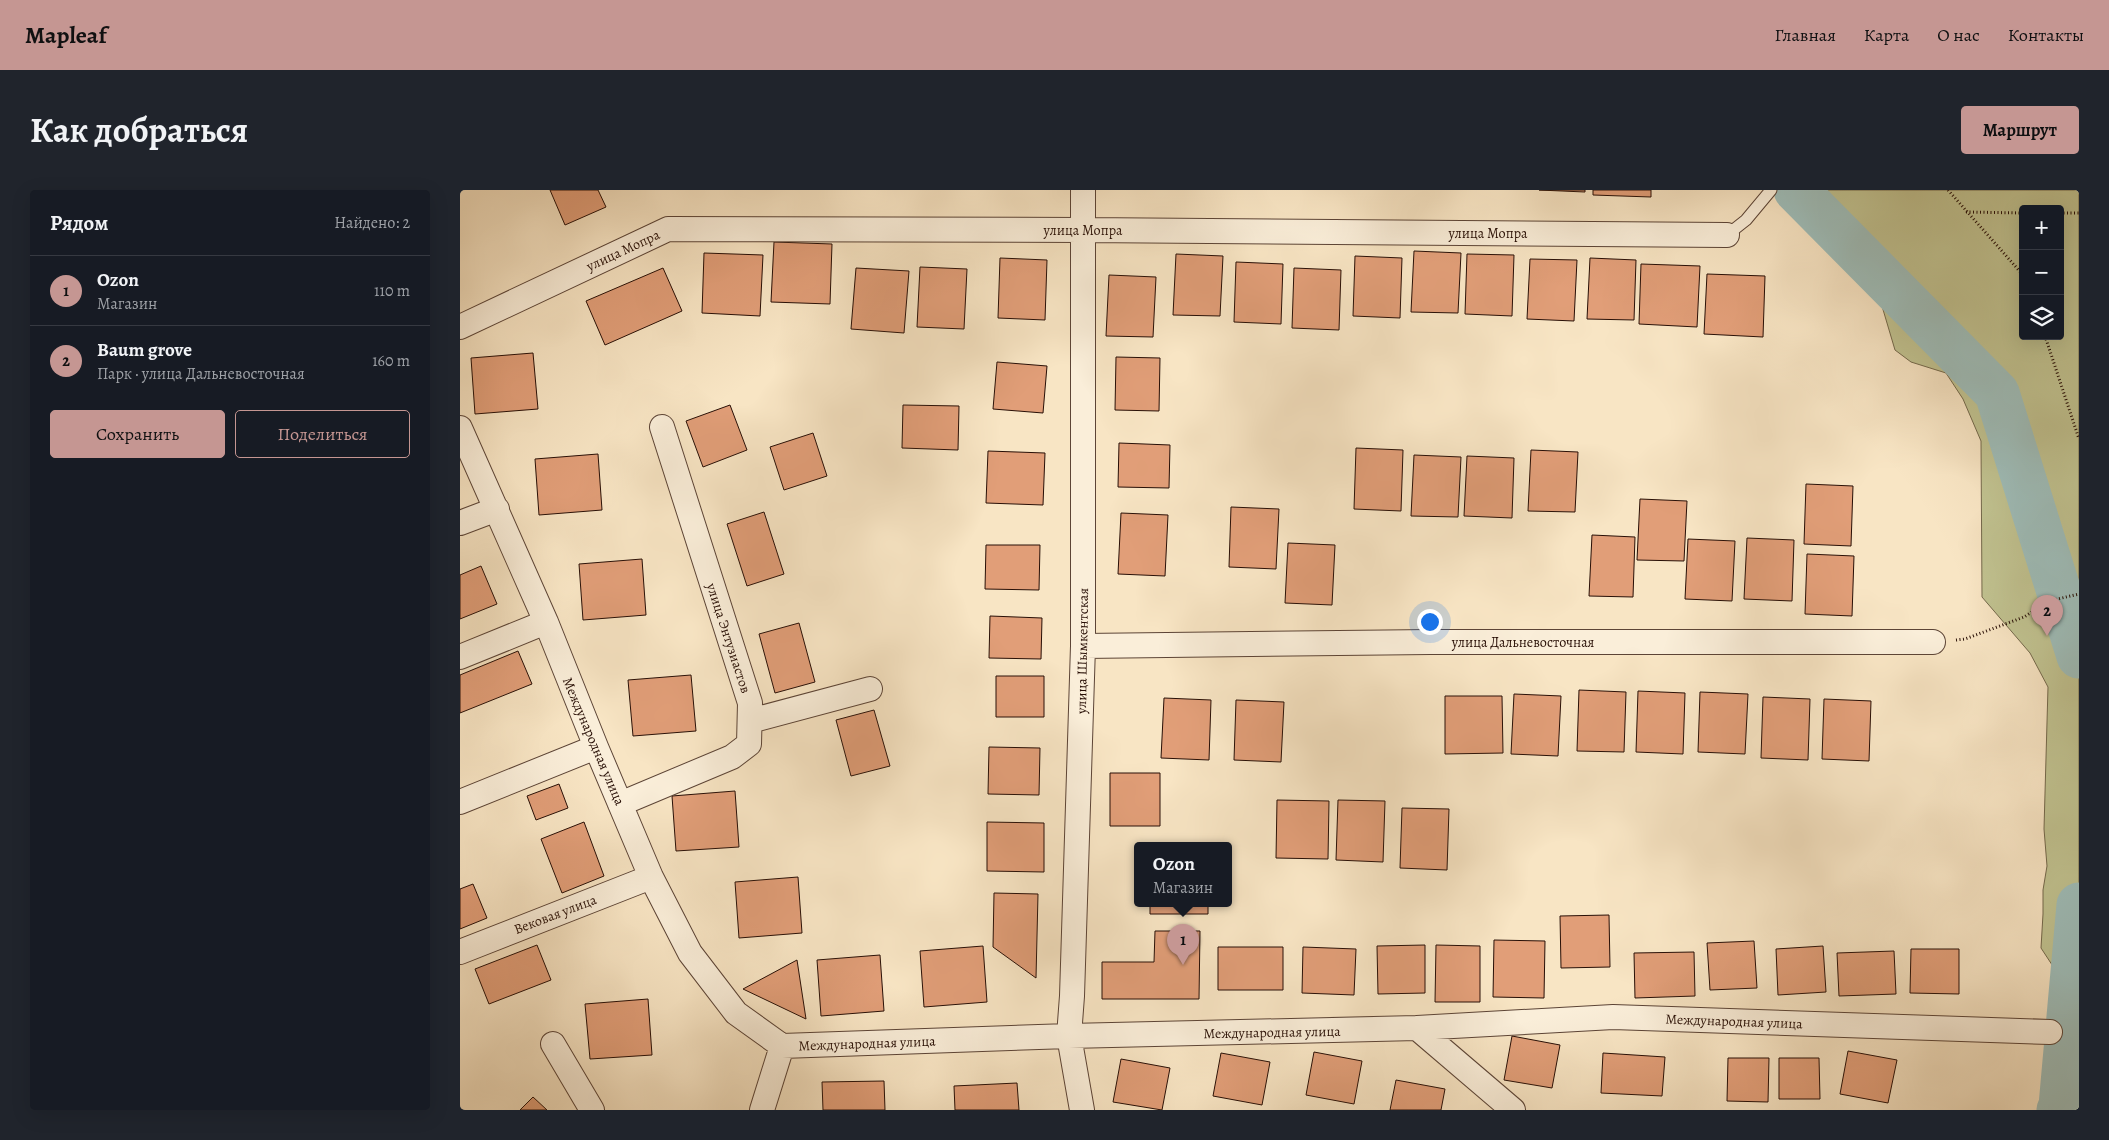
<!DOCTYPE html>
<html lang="ru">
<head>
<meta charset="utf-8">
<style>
  :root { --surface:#171b24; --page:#20242c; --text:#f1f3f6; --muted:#9ea1a6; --line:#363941; --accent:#c59692 }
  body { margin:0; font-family:Alegreya,serif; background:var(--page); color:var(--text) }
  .controls { position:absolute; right:15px; top:15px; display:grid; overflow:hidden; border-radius:5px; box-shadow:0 5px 20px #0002 }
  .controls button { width:45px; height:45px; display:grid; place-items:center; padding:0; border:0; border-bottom:1px solid var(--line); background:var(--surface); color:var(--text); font:25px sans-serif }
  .you { position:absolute; left:969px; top:431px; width:18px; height:18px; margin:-12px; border:4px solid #fff; border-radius:50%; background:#1a73e8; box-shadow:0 0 0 8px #1a73e833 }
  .badge { display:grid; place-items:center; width:32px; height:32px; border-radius:50%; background:var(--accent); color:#111; font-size:16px; font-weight:700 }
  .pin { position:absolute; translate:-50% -41px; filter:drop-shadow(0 1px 2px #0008) }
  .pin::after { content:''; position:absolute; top:26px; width:18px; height:15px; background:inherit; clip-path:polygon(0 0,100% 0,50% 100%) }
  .popup { position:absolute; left:674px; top:652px; width:98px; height:65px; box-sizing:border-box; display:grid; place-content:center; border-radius:5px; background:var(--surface); filter:drop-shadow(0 1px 4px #0005); font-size:16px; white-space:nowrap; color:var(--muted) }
  .popup b { font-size:19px; color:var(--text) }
  .popup::after { content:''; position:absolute; left:50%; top:100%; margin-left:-10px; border:10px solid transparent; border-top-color:var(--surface) }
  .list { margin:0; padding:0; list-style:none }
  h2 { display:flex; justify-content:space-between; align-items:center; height:65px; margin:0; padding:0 20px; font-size:21px }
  h2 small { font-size:16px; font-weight:400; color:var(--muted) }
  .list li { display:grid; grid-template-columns:32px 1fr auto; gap:15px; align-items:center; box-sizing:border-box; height:70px; padding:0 20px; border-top:1px solid var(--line) }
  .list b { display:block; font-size:19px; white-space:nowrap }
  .list p { margin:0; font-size:16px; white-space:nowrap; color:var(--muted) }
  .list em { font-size:16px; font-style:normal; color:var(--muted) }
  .actions { display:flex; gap:10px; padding:15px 20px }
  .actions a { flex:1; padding:11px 0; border:1px solid var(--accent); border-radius:5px; text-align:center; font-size:18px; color:var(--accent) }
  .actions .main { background:var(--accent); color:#111 }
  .icon { flex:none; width:28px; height:28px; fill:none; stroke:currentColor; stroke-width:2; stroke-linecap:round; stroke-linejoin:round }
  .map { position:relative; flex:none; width:1619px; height:920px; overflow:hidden; border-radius:5px }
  header { display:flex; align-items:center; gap:30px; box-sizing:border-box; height:70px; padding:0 25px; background:var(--accent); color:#111 }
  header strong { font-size:24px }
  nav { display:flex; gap:28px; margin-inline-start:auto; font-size:18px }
  .intro { display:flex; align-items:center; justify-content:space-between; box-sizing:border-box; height:120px; padding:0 30px }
  h1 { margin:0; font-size:35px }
  .button { padding:12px 22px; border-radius:5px; background:var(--accent); color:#111; font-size:18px; font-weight:700 }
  main { display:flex; gap:30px; padding:0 30px }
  aside { flex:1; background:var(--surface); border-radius:5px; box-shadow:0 5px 20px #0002 }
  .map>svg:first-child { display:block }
</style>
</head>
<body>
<header>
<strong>Mapleaf</strong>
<nav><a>Главная</a><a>Карта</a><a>О нас</a><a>Контакты</a></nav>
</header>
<div class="intro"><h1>Как добраться</h1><a class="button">Маршрут</a></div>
<main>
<aside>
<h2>Рядом<small>Найдено: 2</small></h2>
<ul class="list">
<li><span class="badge">1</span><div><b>Ozon</b><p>Магазин</p></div><em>110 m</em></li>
<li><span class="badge">2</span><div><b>Baum grove</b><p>Парк · улица Дальневосточная</p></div><em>160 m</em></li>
</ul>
<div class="actions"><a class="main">Сохранить</a><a>Поделиться</a></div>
</aside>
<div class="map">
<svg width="1619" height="920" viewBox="0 0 1619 920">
  <rect width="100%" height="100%" fill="#f8e5c4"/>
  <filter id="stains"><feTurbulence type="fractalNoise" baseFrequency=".004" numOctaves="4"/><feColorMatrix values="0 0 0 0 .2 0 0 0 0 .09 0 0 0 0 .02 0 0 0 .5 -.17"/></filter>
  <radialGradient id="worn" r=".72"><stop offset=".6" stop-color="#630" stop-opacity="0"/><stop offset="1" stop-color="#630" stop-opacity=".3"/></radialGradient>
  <!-- green -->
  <path fill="#c1c391" stroke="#74694c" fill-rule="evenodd" d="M1350,0H1619V920H1599L1617,813L1581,758L1583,724V700L1587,676L1584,639L1588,497L1570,463L1522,407L1521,251L1503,209L1486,183L1451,172L1435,160L1403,52ZM1563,19H1600V146H1563Z"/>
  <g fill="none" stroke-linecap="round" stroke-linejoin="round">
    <!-- river -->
    <path stroke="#9fbeba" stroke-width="45" d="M1336,0L1537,203L1619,466
      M1599,920L1601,916L1619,715"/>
  </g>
  <!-- building -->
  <path fill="#e19e78" stroke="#280f06" d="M90,0H138L146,17L105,35Z
    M1079,0H1125V2Z
    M1133,0H1191V7L1133,5Z
    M314,52L372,54L370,114L311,112Z
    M954,61L1001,63L998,123L951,122Z
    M244,63L303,65L300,126L242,123Z
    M716,64L763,66L760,126L713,125Z
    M1007,64L1054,65L1052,126L1005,124Z
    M895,66L942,68L940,128L893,126Z
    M540,68L587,70L585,130L538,128Z
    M1130,68L1176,70L1174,130L1127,129Z
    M1070,69L1117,70L1114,131L1067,129Z
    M776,72L823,74L821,134L774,132Z
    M1181,74L1240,76L1237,137L1179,134Z
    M460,77L507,79L504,139L457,137Z
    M203,78L222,121L145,155L126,111Z
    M396,78L449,81L444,143L391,139Z
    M834,78L881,80L879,140L832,138Z
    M1247,84L1305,86L1303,147L1244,144Z
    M649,85L696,87L693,147L646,146Z
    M73,163L78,219L15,224L11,168Z
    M656,167L700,168L699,221L655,220Z
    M537,172L587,176L583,223L533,219Z
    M270,215L287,260L243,277L226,231Z
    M443,215L499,216L498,260L442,258Z
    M353,243L367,286L324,300L310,257Z
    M659,253L710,255L709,298L658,297Z
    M896,258L943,260L941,321L894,319Z
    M1071,260L1118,262L1115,322L1068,321Z
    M528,261L585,263L583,315L526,313Z
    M138,264L142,320L79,325L75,269Z
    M954,265L1001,267L998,327L951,326Z
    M1007,266L1054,268L1052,328L1004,326Z
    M1346,294L1393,296L1391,356L1344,354Z
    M1180,309L1227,311L1224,371L1177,370Z
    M771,317L819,319L816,379L769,377Z
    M304,322L324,384L287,396L267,334Z
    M661,323L708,325L705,386L658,384Z
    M1132,345L1175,347L1173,407L1129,406Z
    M1287,348L1334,350L1332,411L1284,409Z
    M1228,349L1275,351L1272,411L1225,409Z
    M828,353L875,355L872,415L825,413Z
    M526,355H580L579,400L525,399Z
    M1347,364L1394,366L1392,426L1345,424Z
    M182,369L186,425L123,430L119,374Z
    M21,376L37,414L0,429V385Z
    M530,426L582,428L581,469L529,468Z
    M339,433L355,492L315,503L299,444Z
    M58,461L72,494L0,523V485Z
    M231,485L236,541L173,546L168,490Z
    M536,486H584V527H536Z
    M1119,500L1166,502L1164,562L1117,561Z
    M1178,501L1225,503L1223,564L1176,562Z
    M1240,502L1288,504L1285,564L1238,562Z
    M1054,504L1101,506L1098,566L1051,564Z
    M985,506H1042L1043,563L985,564Z
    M1303,507L1350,509L1348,570L1301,568Z
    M704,508L751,510L749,570L701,568Z
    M1364,509L1411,511L1409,571L1362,569Z
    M776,510L824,512L821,572L774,570Z
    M414,520L430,576L391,586L376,530Z
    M529,557L580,558L579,605L528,604Z
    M650,583H700V636H650Z
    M99,594L108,618L76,630L67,606Z
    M275,601L279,657L216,661L212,606Z
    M817,610L869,611L868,669L816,668Z
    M878,610L925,611L923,672L876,670Z
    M942,618L989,619L987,680L940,678Z
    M124,632L144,686L102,703L81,649Z
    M527,632L584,633V682L527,681Z
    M338,687L342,743L279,748L275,692Z
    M13,694L27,728L0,739V699Z
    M534,703L578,704L576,788L533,757Z
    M690,714H748V724H690Z
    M1149,725L1150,777L1101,778L1100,726Z
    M695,741H740L739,809H642V772H694Z
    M1034,750L1085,751L1084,808L1033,807Z
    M1294,751L1297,798L1250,800L1247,753Z
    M77,755L91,790L29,814L15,779Z
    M965,755V803L918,804L917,756Z
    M976,755L1020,756V812H975Z
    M523,756L527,812L464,817L460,761Z
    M1363,756L1366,802L1318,805L1316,759Z
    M758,757H823V800H758Z
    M843,757L896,759L894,805L842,803Z
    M1451,759H1499V804L1450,803Z
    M1434,761L1436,804L1379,806L1377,763Z
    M1234,762L1235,806L1175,808L1174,763Z
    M420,765L424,821L361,826L357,770Z
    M337,770L346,829L283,799Z
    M188,809L192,865L130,869L125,814Z
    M1052,846L1100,855L1092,898L1044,890Z
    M1388,861L1437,870L1428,913L1380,904Z
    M854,862L902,871L894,914L846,905Z
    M761,863L810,872L802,915L753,906Z
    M1143,863L1205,867L1202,906L1141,903Z
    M1268,868H1309L1308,912L1267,911Z
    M1319,868H1359L1360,909H1319Z
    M661,869L710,878L702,920L653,912Z
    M936,890L985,899L981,920H930Z
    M424,891L425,920H363L362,892Z
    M557,893L559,920H495L494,896Z
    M73,907L87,920H60Z"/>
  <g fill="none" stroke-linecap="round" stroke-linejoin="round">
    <!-- service casing -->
    <g stroke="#5c4436" stroke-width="13">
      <path id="service" d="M1267,45L1286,30L1311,0"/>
    </g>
    <!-- minor casing -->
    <g stroke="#5c4436" stroke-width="26">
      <path id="minor" d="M0,137L208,39L624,40L1267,45
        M0,238L86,432L136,557L191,687L230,763L276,823L322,856L609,846L957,838L1153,827L1590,842
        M0,333L37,319
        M623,456L970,452H1473
        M0,467L86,432
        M290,531L410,499
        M0,612L136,557
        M160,614L272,567L289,554L290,513L202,237
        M0,762L191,687
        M957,838L1053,920
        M93,854L132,920
        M302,920L322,856
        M622,920L609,846L612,806L623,456V0"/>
    </g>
    <!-- path -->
    <path stroke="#280f06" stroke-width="3" stroke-dasharray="1 2.5" stroke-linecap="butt" d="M1488,0L1563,85
      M1506,22L1563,23
      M1600,23H1619
      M1585,146L1619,249
      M1496,450L1505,449L1564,427L1589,411L1619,404"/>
    <!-- service -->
    <use href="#service" stroke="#faeed9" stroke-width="11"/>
    <!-- minor -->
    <use href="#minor" stroke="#faeed9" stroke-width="24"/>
  </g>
  <g text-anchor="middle" stroke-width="4" stroke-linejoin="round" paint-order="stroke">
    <!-- street labels -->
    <g font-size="14" fill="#280f06" stroke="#faeed9">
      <text x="623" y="45">улица Мопра</text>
      <text x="1028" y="48">улица Мопра</text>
      <text transform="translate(163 60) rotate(-25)" y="5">улица Мопра</text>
      <text transform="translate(269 448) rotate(72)" y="5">улица Энтузиастов</text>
      <text x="1063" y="457">улица Дальневосточная</text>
      <text transform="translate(622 461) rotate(-89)" y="5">улица Шымкентская</text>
      <text transform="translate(134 551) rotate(67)" y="5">Международная улица</text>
      <text transform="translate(95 724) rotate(-21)" y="5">Вековая улица</text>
      <text transform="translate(1274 831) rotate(2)" y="5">Международная улица</text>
      <text transform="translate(812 842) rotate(-1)" y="5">Международная улица</text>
      <text transform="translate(407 853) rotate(-2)" y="5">Международная улица</text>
    </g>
  </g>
  <rect width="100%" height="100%" filter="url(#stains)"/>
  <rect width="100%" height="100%" fill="url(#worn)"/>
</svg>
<div class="controls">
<button>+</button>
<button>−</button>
<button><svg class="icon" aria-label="layers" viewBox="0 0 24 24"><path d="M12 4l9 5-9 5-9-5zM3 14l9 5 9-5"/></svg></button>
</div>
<div class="you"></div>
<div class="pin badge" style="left:723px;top:775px">1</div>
<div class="popup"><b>Ozon</b>Магазин</div>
<div class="pin badge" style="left:1587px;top:446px">2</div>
</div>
</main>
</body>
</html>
